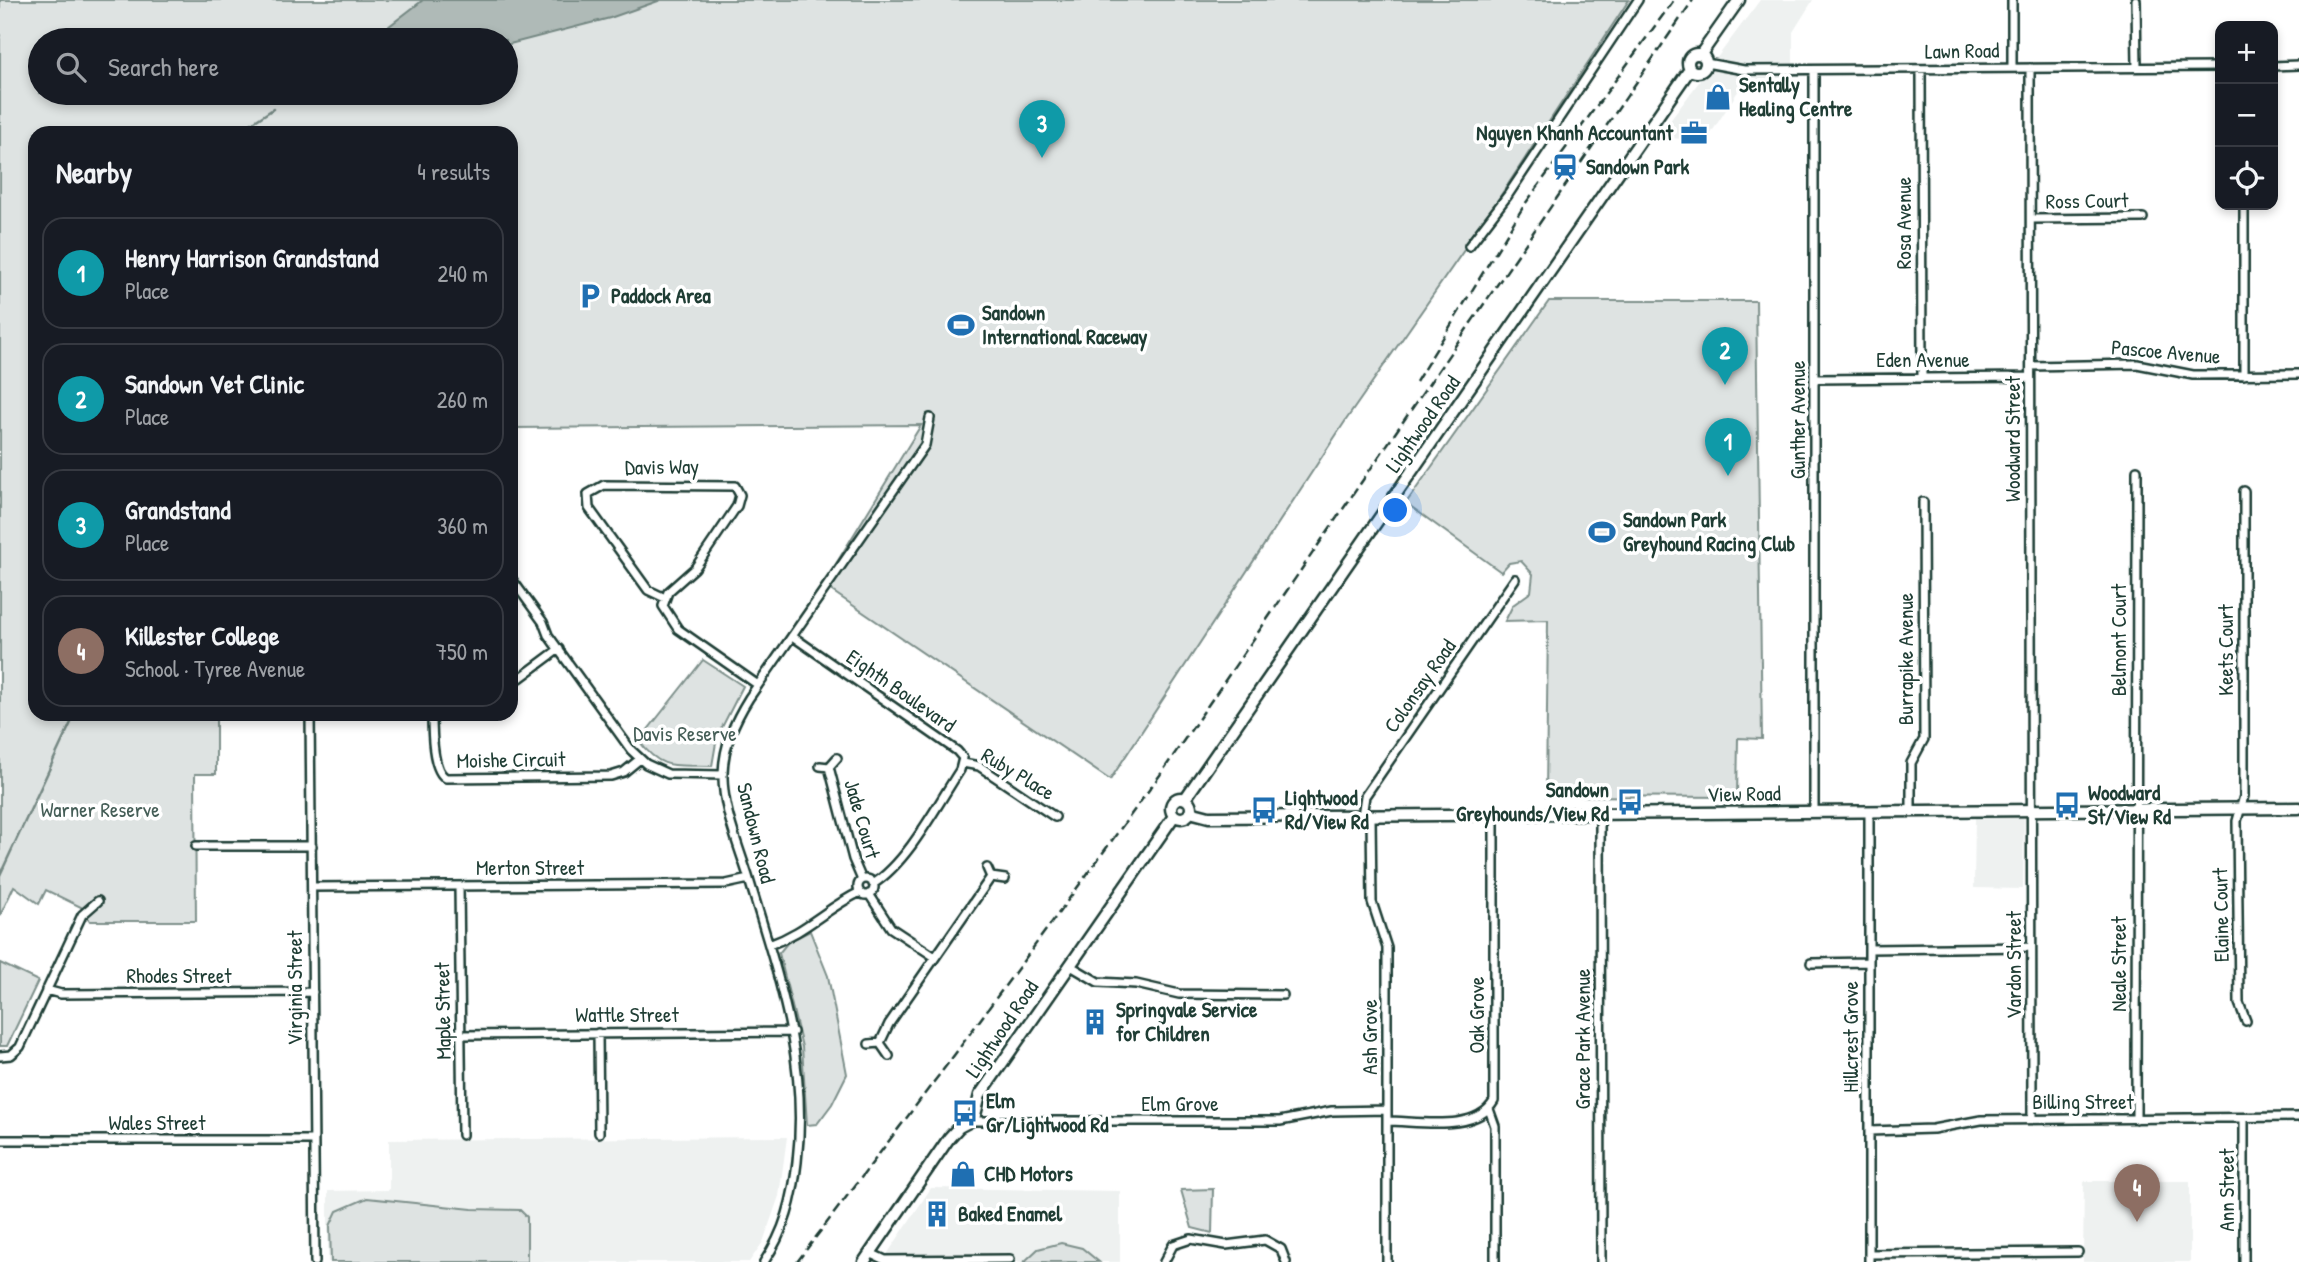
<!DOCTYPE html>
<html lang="en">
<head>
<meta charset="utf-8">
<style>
  :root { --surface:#171b24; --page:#20242c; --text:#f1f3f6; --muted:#9ea1a6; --line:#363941; --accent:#1f6fb2 }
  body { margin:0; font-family:"Patrick Hand",sans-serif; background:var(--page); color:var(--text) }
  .controls { position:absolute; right:21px; top:21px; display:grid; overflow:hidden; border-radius:14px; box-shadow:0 4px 10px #0003 }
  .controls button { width:63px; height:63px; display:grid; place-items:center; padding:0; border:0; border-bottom:2px solid var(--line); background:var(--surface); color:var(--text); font:35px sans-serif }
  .you { position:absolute; left:1396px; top:511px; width:24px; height:24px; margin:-18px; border:5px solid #fff; border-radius:50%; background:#1a73e8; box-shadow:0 0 0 10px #1a73e833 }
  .badge { display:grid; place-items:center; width:46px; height:46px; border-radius:50%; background:var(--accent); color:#fff; font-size:23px; font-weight:700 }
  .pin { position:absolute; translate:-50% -58px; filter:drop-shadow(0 2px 4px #0008) }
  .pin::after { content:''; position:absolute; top:37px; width:24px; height:21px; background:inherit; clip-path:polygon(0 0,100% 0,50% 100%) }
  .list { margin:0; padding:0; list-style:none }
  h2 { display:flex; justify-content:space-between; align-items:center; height:91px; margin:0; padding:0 28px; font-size:30px }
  h2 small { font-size:23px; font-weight:400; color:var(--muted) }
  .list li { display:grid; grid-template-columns:46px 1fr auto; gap:21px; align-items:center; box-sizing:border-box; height:112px; margin:0 14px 14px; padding:0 14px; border:2px solid var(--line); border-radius:21px }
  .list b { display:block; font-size:26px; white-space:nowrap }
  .list p { margin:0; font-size:23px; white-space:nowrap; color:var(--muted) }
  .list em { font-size:23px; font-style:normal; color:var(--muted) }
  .icon { flex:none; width:38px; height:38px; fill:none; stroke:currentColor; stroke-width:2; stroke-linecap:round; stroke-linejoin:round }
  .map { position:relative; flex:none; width:2299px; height:1262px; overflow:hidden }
  .search { position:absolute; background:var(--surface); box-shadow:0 4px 10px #0003; left:28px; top:28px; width:490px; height:77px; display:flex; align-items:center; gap:18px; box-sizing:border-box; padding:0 24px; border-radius:38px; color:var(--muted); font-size:26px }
  .panel { position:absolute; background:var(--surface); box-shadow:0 4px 10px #0003; left:28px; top:126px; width:490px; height:595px; border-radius:21px }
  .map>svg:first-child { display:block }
</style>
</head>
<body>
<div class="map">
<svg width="2299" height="1262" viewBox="0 0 2299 1262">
  <rect width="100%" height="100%" fill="#fff"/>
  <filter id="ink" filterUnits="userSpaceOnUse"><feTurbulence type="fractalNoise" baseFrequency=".0143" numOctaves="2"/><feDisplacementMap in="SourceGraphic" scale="14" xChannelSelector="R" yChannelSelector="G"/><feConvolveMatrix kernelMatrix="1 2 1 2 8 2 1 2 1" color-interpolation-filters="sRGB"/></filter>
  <g filter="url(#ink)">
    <!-- built -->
    <path fill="#eef1f0" d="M1760,0H1813L1793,32V83L1742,85L1706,141L1658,137Z
      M1975,818H2024L2023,889L1974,888Z
      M787,1137L779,1196L763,1242L749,1262H328V1191L389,1190V1140Z
      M2084,1181H2190V1262H2083Z
      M931,1188L1120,1191V1262H882Z"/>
    <!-- green -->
    <path fill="#dee3e2" stroke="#7e908b" stroke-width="2" fill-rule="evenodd" d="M0,0H1629L1478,230L1346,420L1110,780L823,585L921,425L511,428V133H35V714H216V774H195L196,921H90L81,907L46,890L39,904L14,886L0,916ZM40,40H506V93H40Z
      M1549,301H1756L1762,739L1738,738L1737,797L1546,796L1548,620L1505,621L1513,605L1531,592L1533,574L1521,561L1509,563L1501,572L1406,503Z
      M703,660L743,686L717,737L712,766C677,764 663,773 639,741Z
      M810,931L828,976L847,1074L832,1104L817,1124L807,1125L802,1047L779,953L788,942Z
      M0,963L38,981L7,1046H0Z
      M1213,1189L1212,1233L1192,1228L1181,1190Z
      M367,1198L472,1209L520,1210L527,1217V1262H331L330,1226L337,1211Z
      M1061,1243L1082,1248L1099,1262H1024L1038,1249Z"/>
    <!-- water -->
    <path fill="#afbab7" stroke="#758883" stroke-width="2" d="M423,0H661L610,18L506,45V40H371Z"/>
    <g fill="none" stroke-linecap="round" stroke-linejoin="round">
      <!-- stream -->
      <path stroke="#758883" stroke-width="2.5" d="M246,127L273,109
        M0,875L75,714"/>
      <!-- street casing -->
      <g stroke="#1f3d34" stroke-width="12">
        <path id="street" d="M2012,0V68
          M2136,0L2137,67
          M1706,63L1744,70L2220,67
          M2273,66L2299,65
          M2030,68L2032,1119
          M1921,70L1922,377
          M2244,205V375
          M2031,219L2143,218
          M1469,246L1508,195L1638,0
          M2031,366L2137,364L2193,375L2299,374
          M1816,379L2030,377
          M2244,491V796L2237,821L2239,1003L2246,1021
          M511,578L543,622L548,635L631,750L646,764L668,774L723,775
          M665,598L648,590L589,508L588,494L604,485L735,486L740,495L737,506L695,568L668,592L663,606L678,629L758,685
          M792,636L957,751L963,758L960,770C937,805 908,862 873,884
          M511,680L520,678L559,649
          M310,714L315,1262
          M432,714C432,730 432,771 446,778L611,776L624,772L640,759
          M963,763L979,766L1055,817
          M820,766L829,767L837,758
          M829,767L853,859L862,880
          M1814,812V70
          M1869,812V1262
          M1911,812V763L1924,739L1923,502
          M1600,815L1601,1262
          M1362,816L1365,796L1515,579
          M1371,816L1372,902L1387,948V1262
          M196,846H312
          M987,868L991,877L1005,879
          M858 887a8 8 0 1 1 16 0a8 8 0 1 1-16 0Z
          M459,886L462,1135
          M312,887L726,884L749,879
          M869,894L891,928L935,957
          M769,945C806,932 825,909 860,892
          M1869,949L2031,947
          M1811,963L1869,962
          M1069,965L1098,982L1136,984L1179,994L1283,995
          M46,990L61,994L313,992
          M598,1033L599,1133
          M461,1035L793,1032
          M880,1043L889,1024L991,877
          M869,1044L880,1043L889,1056
          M0,1056L11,1055L20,1047L82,915L98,901
          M1489,1109L1495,1126V1262
          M2244,1118V1262
          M2136,1119L2137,470
          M972,1121H1280L1332,1111L1387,1110
          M1387,1121C1418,1121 1476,1133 1494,1101V815
          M1869,1131L1933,1129L1981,1120L2299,1117
          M0,1140H314
          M870,1253L885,1260L1010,1259
          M1869,1254L2078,1252
          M764,1262C785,1231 793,1199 797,1162C809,1059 777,973 748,876C738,844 722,807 723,773C724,745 734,722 749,698L925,445L930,418
          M1164,1262L1173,1245L1191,1239L1226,1245L1265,1240L1281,1249L1286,1262"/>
      </g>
      <!-- secondary casing -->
      <g stroke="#1f3d34" stroke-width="15">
        <path id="secondary" d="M1688 63a9 9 0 1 1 18 0a9 9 0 1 1-18 0Z
          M1701,54L1739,0
          M1171 808a10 10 0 1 1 20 0a10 10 0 1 1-20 0Z
          M1185,799L1690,69
          M1190,812L1209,817L2299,808
          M864,1262L949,1138L959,1127L974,1119L980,1095L1174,816"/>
      </g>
      <!-- street -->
      <use href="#street" stroke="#fff" stroke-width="7"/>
      <!-- secondary -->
      <use href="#secondary" stroke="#fff" stroke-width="10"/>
      <!-- rail -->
      <path stroke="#1f3d34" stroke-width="2.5" stroke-dasharray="10 5" stroke-linecap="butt" d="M1416,382L1525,204L1674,0
        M797,1262L952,1058L1160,775L1693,0"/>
    </g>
  </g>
  <!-- icons -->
  <defs>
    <g id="shop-bare" transform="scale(2.1)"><path d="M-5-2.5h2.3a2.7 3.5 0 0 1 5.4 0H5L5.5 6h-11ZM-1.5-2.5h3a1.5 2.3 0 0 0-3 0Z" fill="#1f6fb2" stroke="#fff" stroke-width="2.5" paint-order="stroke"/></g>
    <g id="office-bare" transform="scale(2.1)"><path d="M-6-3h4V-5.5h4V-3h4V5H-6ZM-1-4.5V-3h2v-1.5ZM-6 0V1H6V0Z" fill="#1f6fb2" stroke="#fff" stroke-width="2.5" paint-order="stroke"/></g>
    <g id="station-bare" transform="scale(2.1)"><path d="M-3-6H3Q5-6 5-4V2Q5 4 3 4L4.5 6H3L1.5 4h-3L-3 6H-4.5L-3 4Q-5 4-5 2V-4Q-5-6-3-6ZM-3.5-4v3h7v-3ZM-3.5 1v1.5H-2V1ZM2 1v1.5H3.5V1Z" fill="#1f6fb2" stroke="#fff" stroke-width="2.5" paint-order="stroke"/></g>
    <g id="parking-bare" transform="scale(2.1)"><path d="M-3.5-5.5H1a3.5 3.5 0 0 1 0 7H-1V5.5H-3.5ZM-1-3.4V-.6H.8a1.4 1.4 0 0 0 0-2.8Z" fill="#1f6fb2" stroke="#fff" stroke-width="2.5" paint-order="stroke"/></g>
    <g id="stadium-bare" transform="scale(2.1)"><path d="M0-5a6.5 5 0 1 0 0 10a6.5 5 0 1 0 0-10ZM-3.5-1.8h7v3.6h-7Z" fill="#1f6fb2" stroke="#fff" stroke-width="2.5" paint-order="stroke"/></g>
    <g id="bus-bare" transform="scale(2.1)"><path d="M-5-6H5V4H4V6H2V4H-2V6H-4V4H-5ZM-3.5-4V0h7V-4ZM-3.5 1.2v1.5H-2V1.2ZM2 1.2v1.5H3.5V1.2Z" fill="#1f6fb2" stroke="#fff" stroke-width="2.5" paint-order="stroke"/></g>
    <g id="building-bare" transform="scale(2.1)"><path d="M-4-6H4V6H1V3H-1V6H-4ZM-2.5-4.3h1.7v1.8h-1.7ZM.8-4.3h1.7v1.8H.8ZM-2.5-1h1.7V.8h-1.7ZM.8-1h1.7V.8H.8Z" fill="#1f6fb2" stroke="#fff" stroke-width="2.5" paint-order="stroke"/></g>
  </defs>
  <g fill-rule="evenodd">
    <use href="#shop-bare" x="1718" y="97"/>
    <use href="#office-bare" x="1694" y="133"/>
    <use href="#station-bare" x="1565" y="167"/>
    <use href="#parking-bare" x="590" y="296"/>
    <use href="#stadium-bare" x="961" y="325"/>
    <use href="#stadium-bare" x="1602" y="532"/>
    <use href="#bus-bare" x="1630" y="802"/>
    <use href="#bus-bare" x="2067" y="805"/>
    <use href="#bus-bare" x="1264" y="810"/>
    <use href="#building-bare" x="1095" y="1022"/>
    <use href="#bus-bare" x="965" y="1113"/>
    <use href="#shop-bare" x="963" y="1174"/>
    <use href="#building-bare" x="937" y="1214"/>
  </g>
  <g text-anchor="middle" stroke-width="7" stroke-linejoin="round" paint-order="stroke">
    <!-- street labels -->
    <g font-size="21" fill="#1f3d34" stroke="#fff">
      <text transform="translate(1962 51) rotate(-1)" y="7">Lawn Road</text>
      <text transform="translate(2087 201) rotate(-1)" y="7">Ross Court</text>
      <text transform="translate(1904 223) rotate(-90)" y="7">Rosa Avenue</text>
      <text transform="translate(2166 352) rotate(5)" y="7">Pascoe Avenue</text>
      <text x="1923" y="367">Eden Avenue</text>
      <text transform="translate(1798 420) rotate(-90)" y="7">Gunther Avenue</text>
      <text transform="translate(1423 424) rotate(-55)" y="7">Lightwood Road</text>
      <text transform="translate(2013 439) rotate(-90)" y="7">Woodward Street</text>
      <text transform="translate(662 467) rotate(-1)" y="7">Davis Way</text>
      <text transform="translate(2119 640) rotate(-90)" y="7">Belmont Court</text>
      <text transform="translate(2226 650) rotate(-90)" y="7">Keets Court</text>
      <text transform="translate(1906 659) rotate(-90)" y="7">Burrapike Avenue</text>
      <text transform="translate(1420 686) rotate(-55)" y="7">Colonsay Road</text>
      <text transform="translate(901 691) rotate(35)" y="7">Eighth Boulevard</text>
      <text transform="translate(511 760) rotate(-1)" y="7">Moishe Circuit</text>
      <text transform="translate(1018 774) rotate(31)" y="7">Ruby Place</text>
      <text transform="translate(1744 794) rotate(-1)" y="7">View Road</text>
      <text transform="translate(862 819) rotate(74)" y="7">Jade Court</text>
      <text transform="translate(756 833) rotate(76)" y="7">Sandown Road</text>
      <text x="530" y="875">Merton Street</text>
      <text transform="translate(2221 915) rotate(-91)" y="7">Elaine Court</text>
      <text transform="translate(2119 964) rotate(-90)" y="7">Neale Street</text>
      <text transform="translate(2014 965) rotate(-90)" y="7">Vardon Street</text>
      <text x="179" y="983">Rhodes Street</text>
      <text transform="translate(295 988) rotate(-90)" y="7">Virginia Street</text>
      <text transform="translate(443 1011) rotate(-91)" y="7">Maple Street</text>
      <text x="627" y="1022">Wattle Street</text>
      <text transform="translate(1477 1015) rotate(-90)" y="7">Oak Grove</text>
      <text transform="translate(1002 1029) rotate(-56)" y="7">Lightwood Road</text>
      <text transform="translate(1370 1037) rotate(-90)" y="7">Ash Grove</text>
      <text transform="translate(1851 1037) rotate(-90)" y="7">Hillcrest Grove</text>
      <text transform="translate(1583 1039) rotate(-90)" y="7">Grace Park Avenue</text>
      <text x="2083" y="1109">Billing Street</text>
      <text x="1180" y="1111">Elm Grove</text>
      <text x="157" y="1130">Wales Street</text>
      <text transform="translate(2227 1190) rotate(-90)" y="7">Ann Street</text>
    </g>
    <!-- poi labels -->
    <g font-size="21" font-weight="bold" fill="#1f3d34" stroke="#fff" text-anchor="start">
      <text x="1739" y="92">Sentally<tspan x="1739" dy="24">Healing Centre</tspan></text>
      <text x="1673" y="140" text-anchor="end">Nguyen Khanh Accountant</text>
      <text x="1586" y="174">Sandown Park</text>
      <text x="611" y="303">Paddock Area</text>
      <text x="982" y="320">Sandown<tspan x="982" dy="24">International Raceway</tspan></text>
      <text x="1623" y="527">Sandown Park<tspan x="1623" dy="24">Greyhound Racing Club</tspan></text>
      <text x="1609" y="797" text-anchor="end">Sandown<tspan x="1609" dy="24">Greyhounds/View Rd</tspan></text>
      <text x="2088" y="800">Woodward<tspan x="2088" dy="24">St/View Rd</tspan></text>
      <text x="1285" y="805">Lightwood<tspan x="1285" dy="24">Rd/View Rd</tspan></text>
      <text x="1116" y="1017">Springvale Service<tspan x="1116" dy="24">for Children</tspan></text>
      <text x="986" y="1108">Elm<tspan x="986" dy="24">Gr/Lightwood Rd</tspan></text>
      <text x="984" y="1181">CHD Motors</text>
      <text x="958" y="1221">Baked Enamel</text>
    </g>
    <!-- park labels -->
    <g font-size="21" fill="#455e57" stroke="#fff">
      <text x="685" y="741">Davis Reserve</text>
      <text x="100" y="817">Warner Reserve</text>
    </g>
  </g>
</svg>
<div class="controls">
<button>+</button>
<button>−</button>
<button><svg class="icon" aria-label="locate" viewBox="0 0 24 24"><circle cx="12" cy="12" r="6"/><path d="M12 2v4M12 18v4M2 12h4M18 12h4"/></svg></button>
</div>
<div class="you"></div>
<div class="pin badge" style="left:1728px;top:476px;background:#0f9aa8">1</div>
<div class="pin badge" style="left:1725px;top:385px;background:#0f9aa8">2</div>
<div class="pin badge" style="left:1042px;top:158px;background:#0f9aa8">3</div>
<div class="pin badge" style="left:2137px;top:1222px;background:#8d6e63">4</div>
<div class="search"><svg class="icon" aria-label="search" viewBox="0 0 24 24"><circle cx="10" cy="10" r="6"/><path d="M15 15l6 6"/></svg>Search here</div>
<section class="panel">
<h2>Nearby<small>4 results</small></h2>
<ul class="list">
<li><span class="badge" style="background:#0f9aa8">1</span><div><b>Henry Harrison Grandstand</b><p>Place</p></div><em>240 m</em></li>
<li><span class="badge" style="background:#0f9aa8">2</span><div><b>Sandown Vet Clinic</b><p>Place</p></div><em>260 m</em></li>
<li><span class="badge" style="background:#0f9aa8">3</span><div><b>Grandstand</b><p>Place</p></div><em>360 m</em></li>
<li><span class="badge" style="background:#8d6e63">4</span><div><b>Killester College</b><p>School · Tyree Avenue</p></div><em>750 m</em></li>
</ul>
</section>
</div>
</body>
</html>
